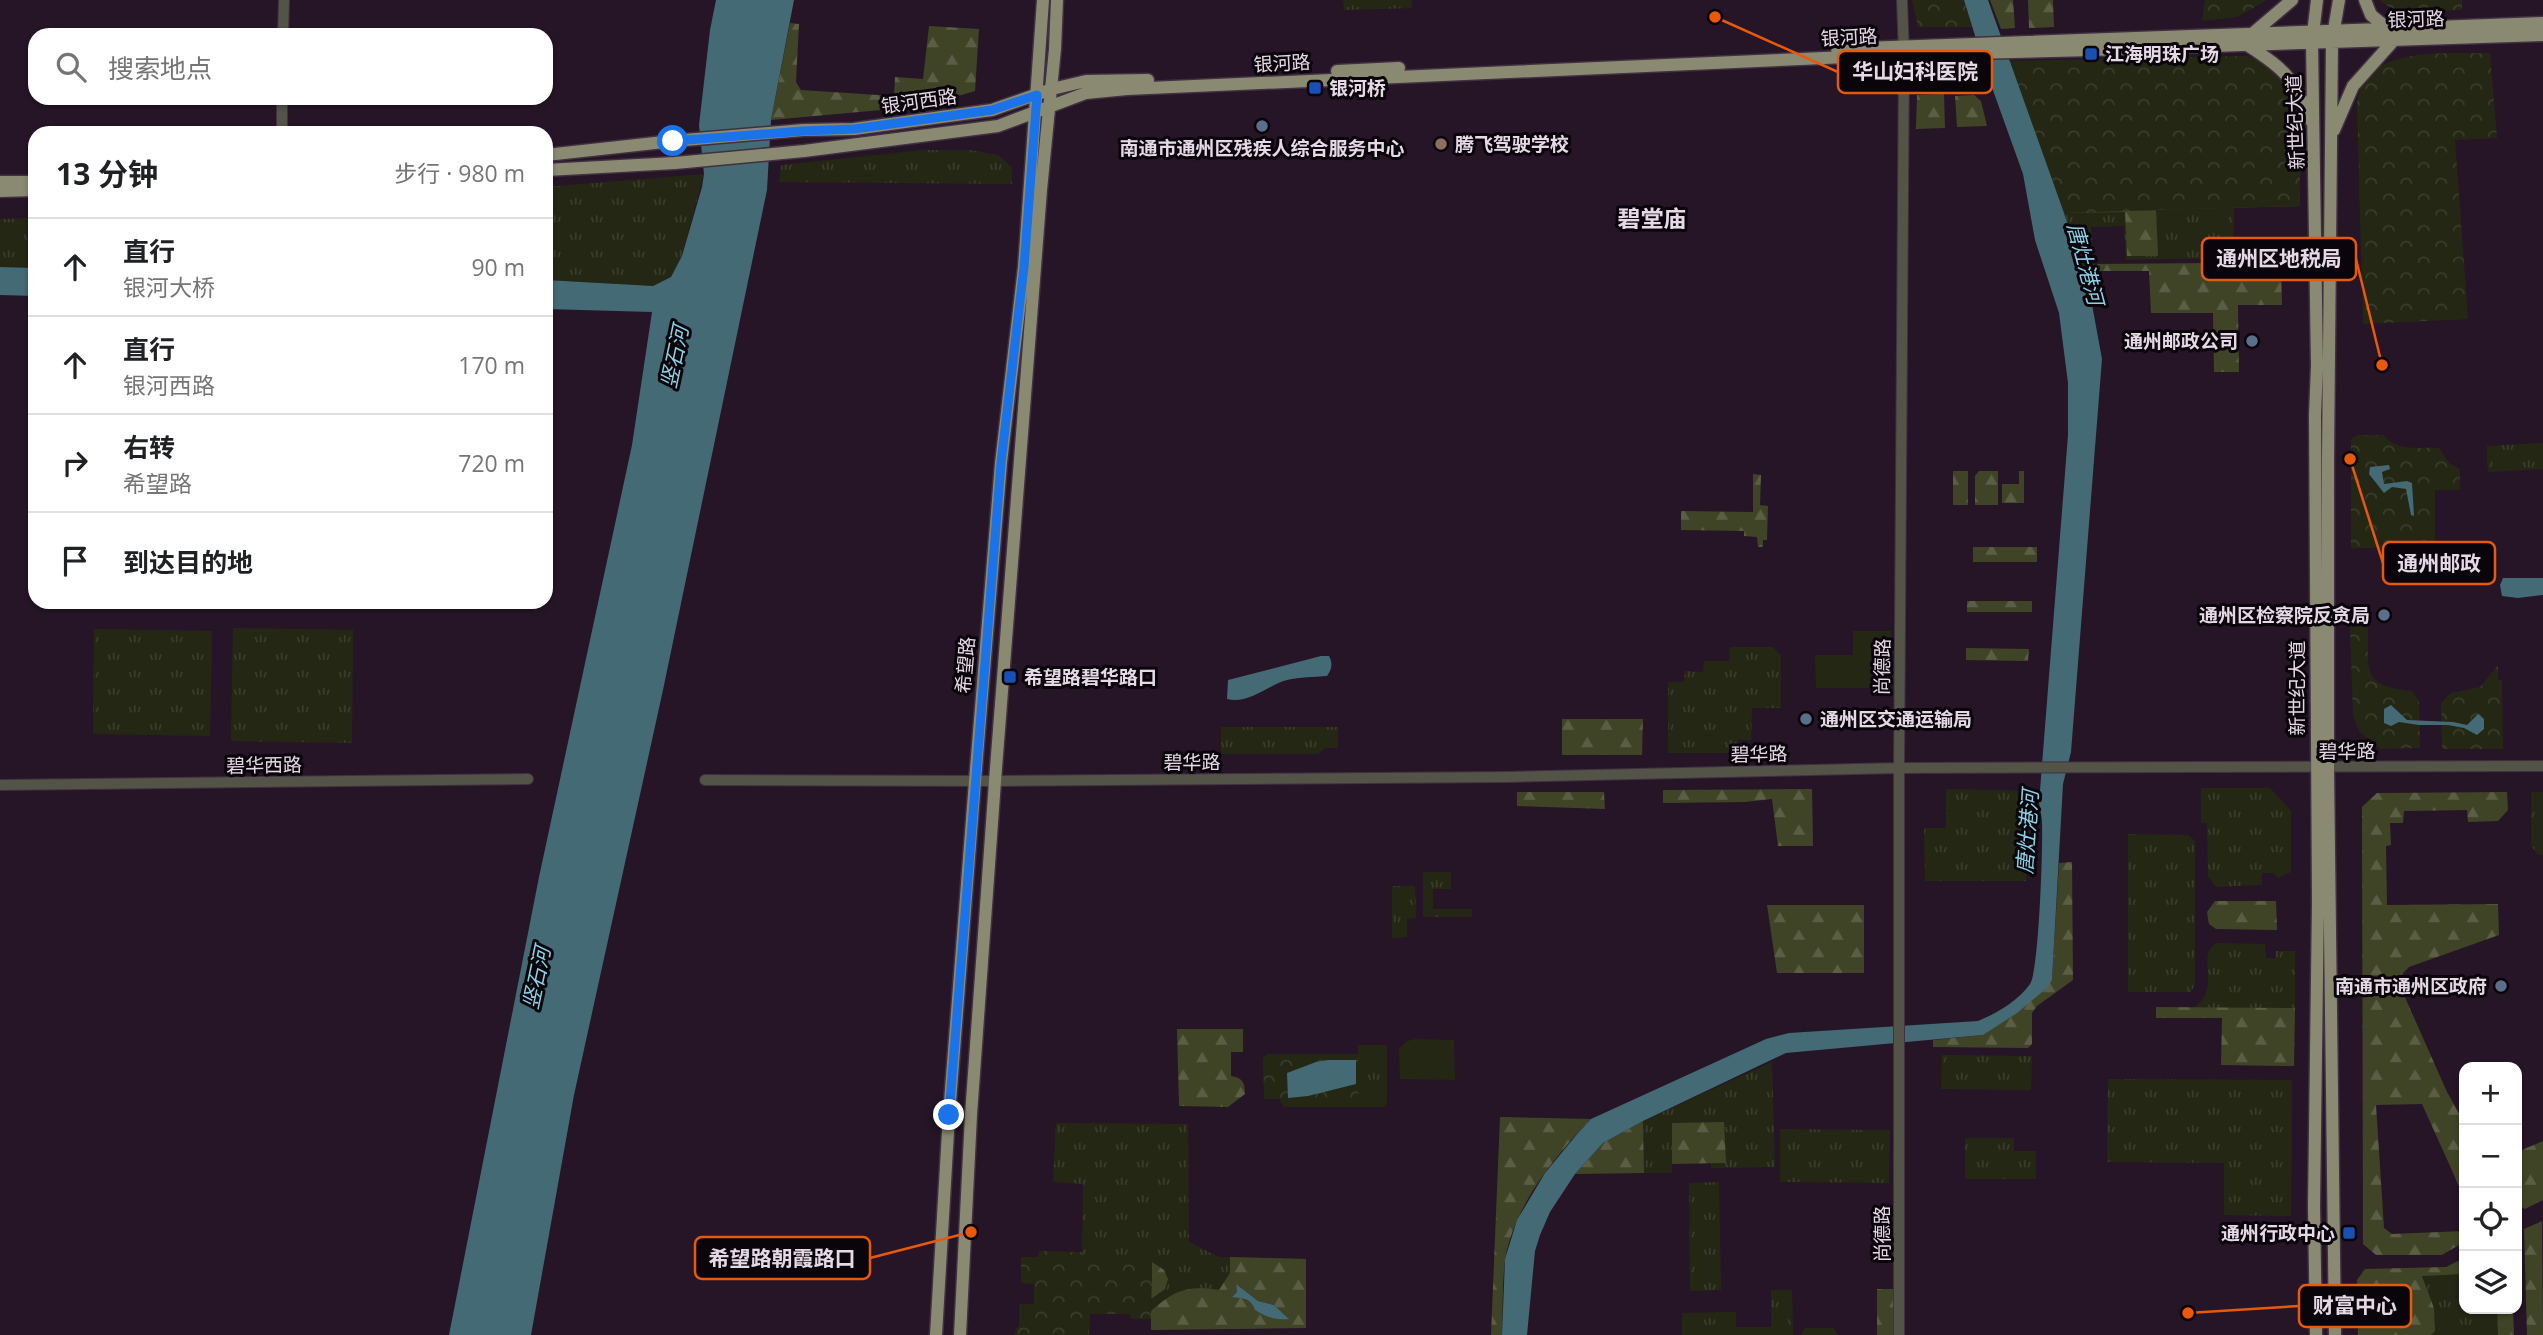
<!DOCTYPE html>
<html lang="zh">
<head>
<meta charset="utf-8">
<style>
  :root { --surface:#fff; --page:#f6f6f6; --text:#202124; --muted:#757577; --line:#e0e0e0 }
  body { margin:0; font-family:"Open Sans","Noto Sans SC",sans-serif; background:var(--page); color:var(--text) }
  .controls { position:absolute; right:21px; bottom:21px; display:grid; overflow:hidden; border-radius:14px; box-shadow:0 2px 5px #0004 }
  .controls button { width:63px; height:63px; display:grid; place-items:center; padding:0; border:0; border-bottom:2px solid var(--line); background:var(--surface); color:var(--text); font:35px sans-serif }
  .stop { position:absolute; width:21px; height:21px; margin:-16px; border:5px solid #1a73e8; border-radius:50%; background:#fff }
  .stop.end { background:#1a73e8; border-color:#fff; box-shadow:0 2px 7px #0008 }
  .list { margin:0; padding:0; list-style:none }
  h2 { display:flex; justify-content:space-between; align-items:center; height:91px; margin:0; padding:0 28px; font-size:30px }
  h2 small { font-size:23px; font-weight:400; color:var(--muted) }
  .list li { display:grid; grid-template-columns:46px 1fr auto; gap:21px; align-items:center; box-sizing:border-box; height:98px; padding:0 28px; border-top:2px solid var(--line) }
  .list b { display:block; font-size:26px; white-space:nowrap }
  .list p { margin:0; font-size:23px; white-space:nowrap; color:var(--muted) }
  .list em { font-size:23px; font-style:normal; color:var(--muted) }
  .icon { flex:none; width:38px; height:38px; fill:none; stroke:currentColor; stroke-width:2; stroke-linecap:round; stroke-linejoin:round }
  .map { position:relative; flex:none; width:2543px; height:1335px; overflow:hidden }
  .search { position:absolute; background:var(--surface); box-shadow:0 2px 5px #0004; left:28px; top:28px; width:525px; height:77px; display:flex; align-items:center; gap:18px; box-sizing:border-box; padding:0 24px; border-radius:21px; color:var(--muted); font-size:26px }
  .panel { position:absolute; background:var(--surface); box-shadow:0 2px 5px #0004; left:28px; top:126px; width:525px; height:483px; border-radius:21px }
  .map>svg:first-child { display:block }
</style>
</head>
<body>
<div class="map">
<svg width="2543" height="1335" viewBox="0 0 2543 1335">
  <defs>
    <pattern id="grass-tufts" width="24" height="20" patternUnits="userSpaceOnUse" patternTransform="scale(1.75)"><rect width="24" height="20" fill="#252715"/><path d="M3 7l-1-3M5 7V3M7 7l1-3M15 17l-1-3M17 17v-4M19 17l1-3" fill="none" stroke="#3a3c2c"/></pattern>
    <pattern id="forest-firs" width="22" height="20" patternUnits="userSpaceOnUse" patternTransform="scale(1.75)"><rect width="22" height="20" fill="#404426"/><path d="M5 1l3.5 6h-7zM16 11l3.5 6h-7z" fill="#5b5e45"/></pattern>
    <pattern id="park-crowns" width="20" height="18" patternUnits="userSpaceOnUse" patternTransform="scale(1.75)"><rect width="20" height="18" fill="#252715"/><path d="M2 6a3 3 0 1 1 6 0M12 15a3 3 0 1 1 6 0" fill="none" stroke="#3a3c2c"/></pattern>
  </defs>
  <rect width="100%" height="100%" fill="#251526"/>
  <!-- grass -->
  <path fill="url(#grass-tufts)" d="M1343,0H1412V8L1344,10Z
    M923,150H970L998,155L1012,167V184L779,182L781,165Z
    M704,174L682,256L671,277L653,286L546,280V187Z
    M2234,208L2233,242H2213L2214,258L2126,260L2124,226L2091,227L2093,271L2082,272L2064,213Z
    M35,218V268L0,267V219Z
    M2543,443V469L2488,472L2487,446Z
    M233,628L353,630L352,743L231,741Z
    M94,629L212,631L210,736L93,734Z
    M1730,647H1773L1781,656V708H1752L1751,740H1738V753H1668V682H1684L1685,671L1703,672L1704,661H1729Z
    M1221,727H1338V748H1325L1318,754H1221Z
    M2201,788H2270L2291,811V872L2278,878L2274,873H2262V885L2216,887L2208,876L2207,823H2201Z
    M1946,789L2034,791L2026,881H1925L1924,828H1946Z
    M2531,792H2543V855H2538L2531,846Z
    M2128,834L2188,835L2195,841V984L2191,992H2128Z
    M1423,872H1451V889H1433V909H1472V917H1423Z
    M1392,886H1415L1416,918L1407,919V937L1392,938Z
    M2217,943L2265,944L2266,958H2276V951H2295V1008H2193C2224,988 2194,955 2217,943Z
    M1358,1045H1387V1102L1385,1107H1358Z
    M1942,1055L2032,1056L2031,1090L1941,1089Z
    M1772,1062L1775,1167L1711,1168V1163H1725L1672,1123V1173H1644L1643,1121Z
    M2108,1079L2292,1080L2291,1216L2224,1215V1163L2107,1162Z
    M1056,1123L1188,1124L1189,1242L1219,1257L1306,1259L1237,1328L1151,1330L1152,1262L1082,1261L1083,1184L1053,1182Z
    M1780,1129L1890,1130L1889,1183L1780,1182Z
    M1965,1138H2014V1151H2036V1179H1965Z
    M1719,1182L1721,1290L1690,1291L1689,1183Z
    M2464,1274V1309H2497L2498,1335H2431L2435,1331L2434,1308L2422,1275Z
    M1771,1290H1792L1793,1335H1682V1313L1736,1312V1327H1771Z
    M1805,1328H1833L1838,1335H1801Z"/>
  <!-- forest -->
  <path fill="url(#forest-firs)" fill-rule="evenodd" d="M1990,0H2013L2015,28L2001,29Z
    M2028,0H2053L2054,27L2029,28Z
    M790,23L799,24L796,82L801,90L894,96L895,77L923,79L929,26L979,29L975,91L925,106L771,120Z
    M1944,94L1945,128L1916,129L1917,95Z
    M1974,95L1981,101L1987,126L1957,127L1955,96Z
    M2299,183L2300,206L2156,210L2158,256H2127L2125,212L2064,213Z
    M2214,263V268H2231L2232,272H2258L2259,266L2281,267L2282,305H2238L2239,372H2214L2213,313H2151L2149,271H2093V264Z
    M1953,471H1968V505H1953Z
    M1979,471H1998V505H1975V476Z
    M2019,471H2024V503H2002V484H2019Z
    M1753,474L1761,475L1760,505L1768,506L1767,540H1763V547H1758L1757,537L1744,536V531L1681,530V511L1753,512Z
    M1973,547H2037V562H1973Z
    M1967,601H2032V612H1967Z
    M1966,648L2029,649L2028,661L1966,660Z
    M1562,719H1643L1642,755H1562Z
    M1812,789L1813,846H1778L1772,799L1745,802L1663,803V790Z
    M1517,792H1604L1605,809L1517,806Z
    M2507,792L2508,810L2498,821L2468,822L2467,810L2404,811L2403,823H2390L2391,845L2386,846L2387,905L2498,904L2499,935L2409,967L2403,973L2400,986L2447,1092L2464,1122V1197L2422,1104L2376,1105L2384,1228L2392,1234L2463,1231L2464,1229V1242L2442,1255H2376L2363,1244L2362,807L2377,793Z
    M2072,862L2073,980L2037,1006L2032,1013V1044L2028,1048L1933,1047V1040L1983,1035L2052,980L2059,863Z
    M2215,901H2276L2277,930L2216,929L2209,924L2207,912Z
    M1767,905H1864V973H1777Z
    M2156,1007L2295,1008L2294,1066L2221,1065L2222,1018H2156Z
    M1177,1029H1243V1052H1231V1076C1243,1078 1245,1083 1245,1094L1228,1107L1179,1106Z
    M1500,1117L1591,1119C1554,1157 1514,1206 1505,1260C1502,1284 1503,1310 1502,1335H1491Z
    M1643,1121L1644,1173L1575,1174L1603,1143Z
    M1724,1122L1726,1163L1672,1164V1123Z
    M2543,1141V1200L2525,1209L2517,1205V1152Z
    M2542,1221L2543,1335H2527L2524,1229Z
    M1230,1257L1306,1259V1328L1151,1330V1311C1174,1290 1188,1285 1219,1290L1230,1273ZM1236,1284L1258,1301L1274,1305L1288,1318C1271,1312 1249,1299 1233,1296L1237,1292Z
    M2464,1258V1274L2422,1276L2434,1308L2435,1331L2431,1335H2358L2357,1280L2365,1269L2446,1267Z
    M1152,1262L1164,1270L1168,1279L1165,1289L1151,1299Z
    M1877,1289H1893V1335H1877Z
    M2497,1309H2513L2514,1335H2498Z"/>
  <!-- park -->
  <path fill="url(#park-crowns)" d="M1912,0H1964L1972,27H1918Z
    M2205,0H2267L2237,17L2202,21Z
    M2380,0H2462V10C2440,10 2395,17 2380,0Z
    M2490,53L2497,138L2455,140L2468,319L2363,324L2357,103C2359,95 2361,84 2367,77C2392,48 2455,54 2490,53Z
    M2245,56C2310,68 2299,156 2300,206L2064,213L2008,61Z
    M2358,435H2384C2396,452 2420,447 2439,448L2449,463L2460,469V490H2435V548H2351V439Z
    M2368,624C2369,669 2359,686 2412,691L2419,702L2420,748L2380,749L2359,731L2353,716L2350,625Z
    M2498,665V680H2502L2503,749H2442L2441,703L2451,693L2480,687Z
    M1268,1054H1358V1107H1284L1279,1099H1264L1263,1058Z
    M1039,1251L1082,1252L1083,1261L1152,1262L1151,1319H1131L1130,1314H1090L1089,1335H1014L1019,1325V1304H1034V1284L1021,1283V1257H1038Z"/>
  <!-- garden -->
  <path fill="#252715" d="M1853,631H1891V688H1816L1815,655H1853Z
    M1415,1039L1454,1040L1455,1080L1400,1079L1399,1049L1407,1041Z"/>
  <!-- water -->
  <path fill="#436a75" d="M716,0H794L771,120L767,190L663,690L574,1095L531,1335H449L539,877L632,445L652,312L546,309V280L653,286L671,277L682,256L702,187L704,174L699,125L710,30Z
    M1964,0H1988L2064,213L2091,299L2102,359L2071,752L2063,784L2052,980L2047,988L2017,1013L1983,1035L1786,1053L1643,1121L1603,1143L1575,1174L1550,1212L1540,1235L1535,1251L1527,1335H1502L1505,1259L1517,1220L1545,1173L1578,1133L1591,1119L1766,1039L1789,1033L1978,1021C1997,1013 2018,1001 2030,984C2039,972 2043,846 2042,824C2042,817 2040,810 2039,803L2068,435V383L2059,313L2035,240L2023,174L1985,68Z
    M0,267L35,268V296L0,295Z
    M2389,465L2390,469L2382,472L2384,484L2407,481L2412,483L2414,516L2411,515L2406,489L2392,487L2384,493L2369,474L2370,467Z
    M2503,578H2543V595L2518,598L2502,596L2500,585Z
    M1321,656H1329C1333,663 1332,669 1327,676C1314,677 1300,677 1287,680C1268,685 1248,705 1227,699L1228,680Z
    M2391,705L2407,720L2453,722L2467,725L2478,714L2484,719V729L2477,735L2464,728L2448,725H2419L2399,722L2391,726L2384,723V709Z
    M1328,1060H1356V1084L1308,1096L1288,1098L1287,1073L1316,1062Z
    M1236,1284L1258,1301L1274,1305L1289,1319C1276,1320 1266,1317 1255,1310C1252,1299 1243,1298 1232,1297L1237,1292Z"/>
  <g fill="none" stroke-linecap="round" stroke-linejoin="round">
    <!-- minor casing -->
    <g stroke="#403041" stroke-width="12">
      <path id="minor" d="M283,35L284,0
        M282,133V98
        M705,780L995,781L1507,777L1899,768L2543,766
        M0,785L528,779
        M1899,1335V768L1904,54L1902,0"/>
    </g>
    <!-- major casing -->
    <g stroke="#403041" stroke-width="15">
      <path id="major" d="M2365,0L2371,15L2387,28
        M2252,34L2292,0
        M2247,45C2288,71 2292,78 2312,122
        M1837,49L2543,23
        M1337,71L1399,68
        M2334,130L2353,86L2395,39
        M546,155L673,141L803,130L854,129L992,110L1052,89L1086,81L1148,80
        M546,170L675,163L804,151L998,126L1086,93L1127,89L1893,55L2092,50L2543,35
        M0,182H35
        M0,191L35,190
        M936,1335L949,1115L975,781L1001,463L1024,267L1043,0
        M960,1335L971,1115L995,781L1041,190L1055,49L1057,0
        M2316,1335L2314,1206L2318,902L2315,415L2317,366L2312,42L2317,0
        M2335,1335L2328,768V458L2332,41L2339,0"/>
    </g>
    <!-- minor -->
    <use href="#minor" stroke="#535348" stroke-width="10"/>
    <!-- major -->
    <use href="#major" stroke="#8a8a73" stroke-width="12"/>
  </g>
  <g fill="none" stroke-linecap="round" stroke-linejoin="round">
    <!-- route -->
    <path stroke="#1a73e8" stroke-width="9" d="M673,141L803,131L854,129L992,110L1037,95L1024,267L1001,463L949,1115"/>
  </g>
  <!-- markers -->
  <g fill="#1a4fb4" stroke="#0a050b" stroke-width="2.5">
    <rect x="2084" y="47" width="14" height="14" rx="3.5"/>
    <rect x="1308" y="81" width="14" height="14" rx="3.5"/>
    <rect x="1003" y="670" width="14" height="14" rx="3.5"/>
    <rect x="2342" y="1226" width="14" height="14" rx="3.5"/>
  </g>
  <g fill="#5c6f8a" stroke="#0a050b" stroke-width="2.5">
    <circle cx="1262" cy="126" r="7"/>
    <circle cx="2252" cy="341" r="7"/>
    <circle cx="2384" cy="615" r="7"/>
    <circle cx="1806" cy="719" r="7"/>
    <circle cx="2501" cy="986" r="7"/>
  </g>
  <circle fill="#8d6e63" stroke="#0a050b" stroke-width="2.5" cx="1441" cy="144" r="7"/>
  <g text-anchor="middle" stroke-width="6" stroke-linejoin="round" paint-order="stroke">
    <!-- street labels -->
    <g font-size="19" fill="#e4d9e5" stroke="#0a050b">
      <text transform="translate(2416 19) rotate(-2)" y="7">银河路</text>
      <text transform="translate(1849 37) rotate(-3)" y="7">银河路</text>
      <text transform="translate(1282 63) rotate(-3)" y="7">银河路</text>
      <text transform="translate(919 101) rotate(-8)" y="7">银河西路</text>
      <text transform="translate(2295 122) rotate(-92)" y="7">新世纪大道</text>
      <text transform="translate(965 665) rotate(-85)" y="7">希望路</text>
      <text transform="translate(1882 667) rotate(-89)" y="7">尚德路</text>
      <text transform="translate(2297 688) rotate(-90)" y="7">新世纪大道</text>
      <text x="2347" y="758">碧华路</text>
      <text transform="translate(1759 754) rotate(-1)" y="7">碧华路</text>
      <text x="1192" y="769">碧华路</text>
      <text transform="translate(264 765) rotate(-1)" y="7">碧华西路</text>
      <text transform="translate(1882 1234) rotate(-90)" y="7">尚德路</text>
    </g>
    <!-- poi labels -->
    <g font-size="19" font-weight="bold" fill="#e4d9e5" stroke="#0a050b" text-anchor="start">
      <text x="2105" y="61">江海明珠广场</text>
      <text x="1329" y="95">银河桥</text>
      <text x="1455" y="151">腾飞驾驶学校</text>
      <text x="1262" y="155" text-anchor="middle">南通市通州区残疾人综合服务中心</text>
      <text x="2238" y="348" text-anchor="end">通州邮政公司</text>
      <text x="2370" y="622" text-anchor="end">通州区检察院反贪局</text>
      <text x="1024" y="684">希望路碧华路口</text>
      <text x="1820" y="726">通州区交通运输局</text>
      <text x="2487" y="993" text-anchor="end">南通市通州区政府</text>
      <text x="2335" y="1240" text-anchor="end">通州行政中心</text>
    </g>
    <!-- water labels -->
    <g font-size="21" font-style="italic" fill="#8ad2e7" stroke="#0a050b">
      <text transform="translate(2085 264) rotate(75)" y="7">唐灶港河</text>
      <text transform="translate(675 357) rotate(-78)" y="7">竖石河</text>
      <text transform="translate(2028 832) rotate(-86)" y="7">唐灶港河</text>
      <text transform="translate(537 978) rotate(-78)" y="7">竖石河</text>
    </g>
    <!-- quarter labels -->
    <g font-size="23" font-weight="bold" fill="#e4d9e5" stroke="#0a050b">
      <text x="1652" y="227">碧堂庙</text>
    </g>
  </g>
  <!-- callouts -->
  <path fill="none" stroke="#e8590c" stroke-width="2.5" d="M1715 17L1838 72M2382 365L2356 259M2350 459L2383 563M971 1232L870 1258M2188 1313L2299 1306"/>
  <g fill="#e8590c" stroke="#0a050b" stroke-width="2.5">
    <circle cx="1715" cy="17" r="7"/>
    <circle cx="2382" cy="365" r="7"/>
    <circle cx="2350" cy="459" r="7"/>
    <circle cx="971" cy="1232" r="7"/>
    <circle cx="2188" cy="1313" r="7"/>
  </g>
  <g fill="#0a050b" stroke="#e8590c" stroke-width="2.5">
    <rect x="1838" y="51" width="154" height="42" rx="7"/>
    <rect x="2202" y="238" width="154" height="42" rx="7"/>
    <rect x="2383" y="542" width="112" height="42" rx="7"/>
    <rect x="695" y="1237" width="175" height="42" rx="7"/>
    <rect x="2299" y="1285" width="112" height="42" rx="7"/>
  </g>
  <g font-size="21" text-anchor="middle" font-weight="bold" fill="#e4d9e5">
    <text x="1915" y="79">华山妇科医院</text>
    <text x="2279" y="266">通州区地税局</text>
    <text x="2439" y="571">通州邮政</text>
    <text x="782" y="1266">希望路朝霞路口</text>
    <text x="2355" y="1313">财富中心</text>
  </g>
</svg>
<div class="controls">
<button>+</button>
<button>−</button>
<button><svg class="icon" aria-label="locate" viewBox="0 0 24 24"><circle cx="12" cy="12" r="6"/><path d="M12 2v4M12 18v4M2 12h4M18 12h4"/></svg></button>
<button><svg class="icon" aria-label="layers" viewBox="0 0 24 24"><path d="M12 4l9 5-9 5-9-5zM3 14l9 5 9-5"/></svg></button>
</div>
<div class="stop" style="left:673px;top:141px"></div>
<div class="stop end" style="left:949px;top:1115px"></div>
<div class="search"><svg class="icon" aria-label="search" viewBox="0 0 24 24"><circle cx="10" cy="10" r="6"/><path d="M15 15l6 6"/></svg>搜索地点</div>
<section class="panel">
<h2>13 分钟<small>步行 · 980 m</small></h2>
<ul class="list">
<li><svg class="icon" aria-label="ahead" viewBox="0 0 24 24"><path d="M12 20V5M6 11l6-6 6 6"/></svg><div><b>直行</b><p>银河大桥</p></div><em>90 m</em></li>
<li><svg class="icon" aria-label="ahead" viewBox="0 0 24 24"><path d="M12 20V5M6 11l6-6 6 6"/></svg><div><b>直行</b><p>银河西路</p></div><em>170 m</em></li>
<li><svg class="icon" aria-label="right" viewBox="0 0 24 24"><path d="M7 20v-9h11M14 6l5 5-5 5"/></svg><div><b>右转</b><p>希望路</p></div><em>720 m</em></li>
<li><svg class="icon" aria-label="arrive" viewBox="0 0 24 24"><path d="M6 21V4h12l-3 4 3 4H6"/></svg><div><b>到达目的地</b></div></li>
</ul>
</section>
</div>
</body>
</html>
